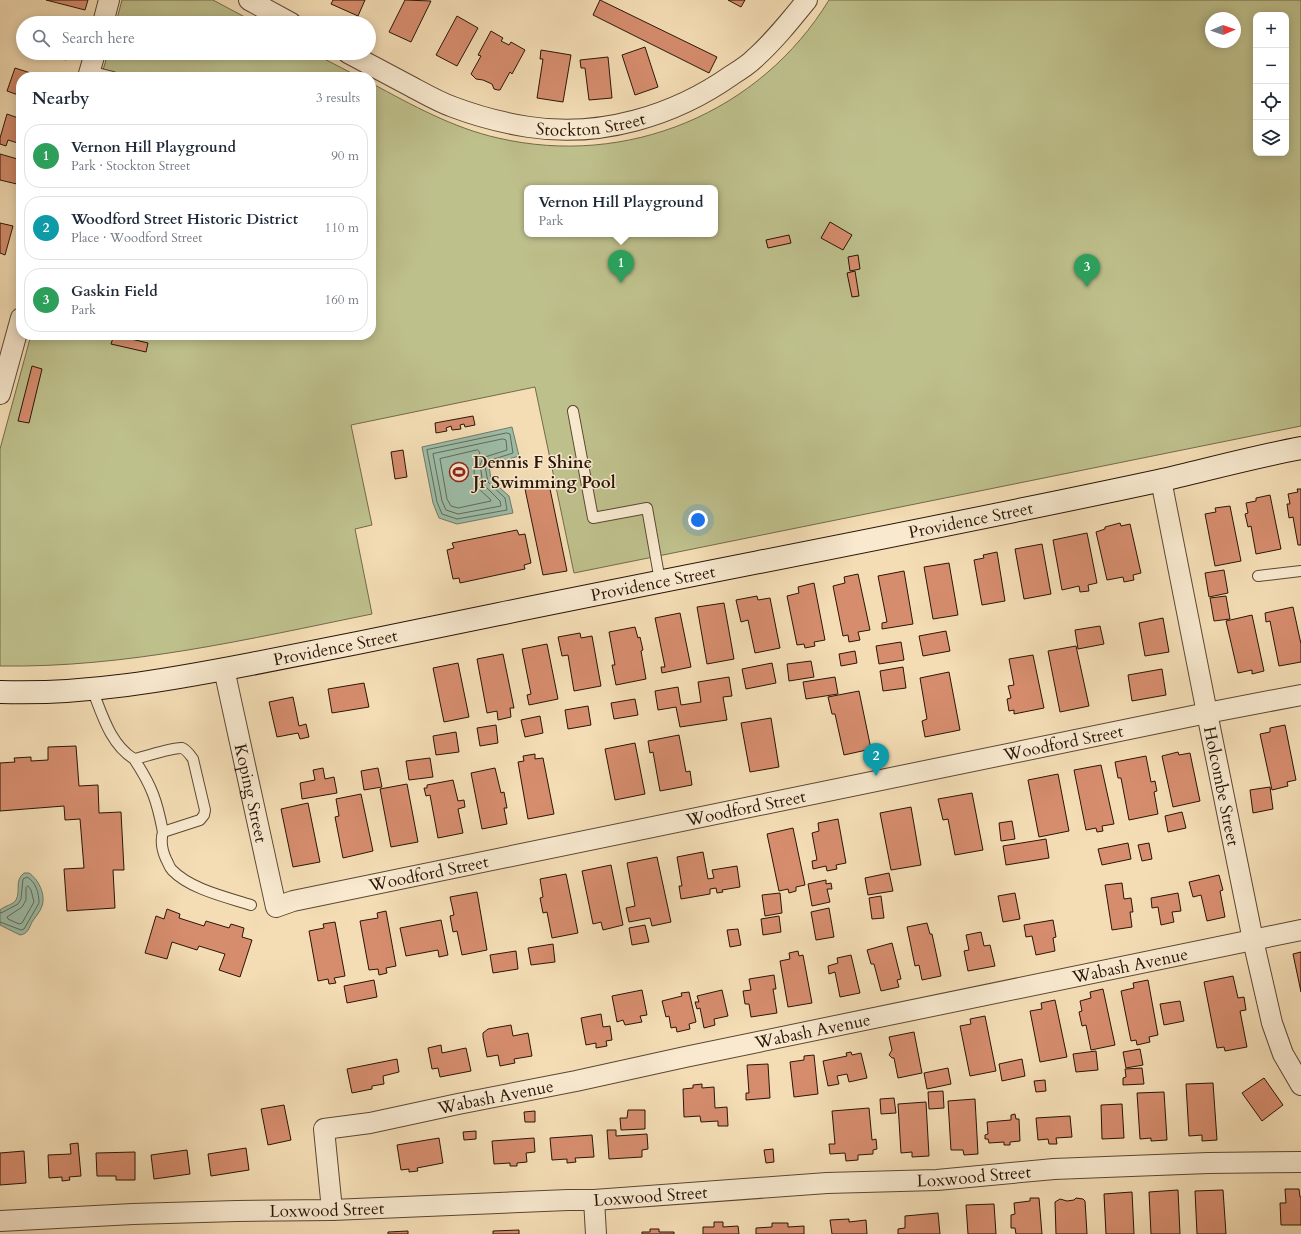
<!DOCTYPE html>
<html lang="en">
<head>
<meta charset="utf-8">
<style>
  :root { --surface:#fff; --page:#f6f6f7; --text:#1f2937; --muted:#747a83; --line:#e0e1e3; --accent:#db2777 }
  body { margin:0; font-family:Cardo,serif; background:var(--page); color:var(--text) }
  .controls { position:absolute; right:12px; top:12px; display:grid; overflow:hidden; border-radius:8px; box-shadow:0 2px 10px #0003 }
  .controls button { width:36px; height:36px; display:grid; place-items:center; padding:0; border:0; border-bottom:1px solid var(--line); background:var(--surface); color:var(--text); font:20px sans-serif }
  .compass { position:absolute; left:1205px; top:12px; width:36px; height:36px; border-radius:50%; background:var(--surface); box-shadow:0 2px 10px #0003; rotate:88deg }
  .you { position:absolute; left:698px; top:520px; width:14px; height:14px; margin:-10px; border:3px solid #fff; border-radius:50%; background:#1a73e8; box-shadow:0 0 0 6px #1a73e833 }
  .badge { display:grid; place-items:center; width:26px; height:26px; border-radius:50%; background:var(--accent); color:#fff; font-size:13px; font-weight:700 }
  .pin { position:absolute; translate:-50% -33px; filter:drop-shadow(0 1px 2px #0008) }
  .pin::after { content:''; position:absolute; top:21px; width:14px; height:12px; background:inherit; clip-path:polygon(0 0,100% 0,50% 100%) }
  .popup { position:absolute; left:524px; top:185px; width:194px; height:52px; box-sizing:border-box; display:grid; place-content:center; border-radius:8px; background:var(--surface); filter:drop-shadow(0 1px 3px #0005); font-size:13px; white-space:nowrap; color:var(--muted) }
  .popup b { font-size:15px; color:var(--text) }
  .popup::after { content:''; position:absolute; left:50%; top:100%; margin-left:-8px; border:8px solid transparent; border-top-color:var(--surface) }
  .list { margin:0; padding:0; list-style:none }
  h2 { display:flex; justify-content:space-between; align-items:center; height:52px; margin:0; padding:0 16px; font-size:17px }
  h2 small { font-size:13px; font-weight:400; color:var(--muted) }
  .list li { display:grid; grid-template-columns:26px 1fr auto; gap:12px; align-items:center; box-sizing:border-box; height:64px; margin:0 8px 8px; padding:0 8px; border:1px solid var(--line); border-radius:16px }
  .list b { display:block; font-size:15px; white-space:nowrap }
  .list p { margin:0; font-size:13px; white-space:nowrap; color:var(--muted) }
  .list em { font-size:13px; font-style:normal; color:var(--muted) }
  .icon { flex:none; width:22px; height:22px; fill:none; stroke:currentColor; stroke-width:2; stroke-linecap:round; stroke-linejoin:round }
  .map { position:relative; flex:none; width:1301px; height:1234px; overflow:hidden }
  .search { position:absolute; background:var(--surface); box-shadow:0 2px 10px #0003; left:16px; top:16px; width:360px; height:44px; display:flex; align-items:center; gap:10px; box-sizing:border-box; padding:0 14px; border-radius:22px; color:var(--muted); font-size:15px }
  .panel { position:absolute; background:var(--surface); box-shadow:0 2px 10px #0003; left:16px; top:72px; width:360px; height:268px; border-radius:16px }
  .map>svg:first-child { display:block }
</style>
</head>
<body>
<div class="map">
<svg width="1301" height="1234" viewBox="0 0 1301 1234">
  <rect width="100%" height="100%" fill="#f4ddb5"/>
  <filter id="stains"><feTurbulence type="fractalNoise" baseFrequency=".005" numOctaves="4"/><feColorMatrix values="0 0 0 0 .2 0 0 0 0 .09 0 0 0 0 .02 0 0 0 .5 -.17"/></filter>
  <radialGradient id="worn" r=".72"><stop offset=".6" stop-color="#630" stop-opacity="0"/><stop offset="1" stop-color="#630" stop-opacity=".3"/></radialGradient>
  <!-- green -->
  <path fill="#bec08c" stroke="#746a4a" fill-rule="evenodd" d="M122,0H213L256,23H116Z
    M829,0H1301V426L574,573L535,387L351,425L372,525L355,529L372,614C249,639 126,668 0,666V449L31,335H371V83C412,105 453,128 498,138C627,168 760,113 829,0ZM1256,15H1286V153H1256ZM1211,18H1235V42H1211ZM527,188H715V234H527Z
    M108,53H313L359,77H101Z"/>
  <!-- water -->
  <path fill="#9dbda8" stroke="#6f7a68" d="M512,427L519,456L489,465L491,480L509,496L513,513L457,524L439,518L433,503L422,447Z
    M24,873H29C38,879 46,894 42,906C40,912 36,916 32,922C29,928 28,934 20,935L0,925V910C4,906 13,905 16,900C21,891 14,881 24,873Z"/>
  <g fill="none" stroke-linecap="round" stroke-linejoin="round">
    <!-- shore -->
    <path stroke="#646958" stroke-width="1" d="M507,433L510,434L513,453L488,461L485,466L488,482L505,498L507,510L457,519L442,514L437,502L427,450Z
      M503,439L506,440L507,450L485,457L482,460L480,465L483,484L500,501L501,506L458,514L446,510L442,501L433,454Z
      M478,450L480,453C473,462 472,477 478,487C481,492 486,495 490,499L491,501L458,508L451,506L447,499L440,459Z
      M28,886L31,890L34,902L22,923L19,924L8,919L7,917L22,907L26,900V888Z
      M0,913L3,912L18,904L21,899L23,879L27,877C36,882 39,893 39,903L24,929L21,930L0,922"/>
  </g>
  <!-- building -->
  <path fill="#d68d6e" stroke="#2a1507" d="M46,0H88L85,10Z
    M333,0H365L358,16L331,4Z
    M405,0L431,1L411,42L389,32Z
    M600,0L717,57L709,73L593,15Z
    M728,0H745L741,7Z
    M457,16L478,28L457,66L436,55Z
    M491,31L503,38L501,41L509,45L511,42L525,50L512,74L510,72L500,90H498L494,89L492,84L483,80L476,79L471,74L481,56L478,55Z
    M645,47L658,87L635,95L622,55Z
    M541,50L571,55L563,102L537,98L543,59H540Z
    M46,53H68L66,60Z
    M608,57L612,98L589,100L585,68H581L580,60Z
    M15,68L43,77H21V96L7,91Z
    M7,114L21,119V144L8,140L6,146L0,144V138Z
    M0,154L21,160V185L0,180Z
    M830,222L852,235L843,250L821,238Z
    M0,223L13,226L5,255L0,253Z
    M789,235L791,243L768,248L766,240Z
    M858,255L860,269L850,271L848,257Z
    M855,271L859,296L852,297L847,273Z
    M114,335L148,343L146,352L111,344Z
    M32,366L42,369L29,423L18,421Z
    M473,416L475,425L465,427L464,424L460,425L461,429L452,430L451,426L446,428L447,431L436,433L435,423Z
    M403,450L407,477L395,479L391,452Z
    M549,484L567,571L543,575L525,489Z
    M1297,489H1301V545H1298L1293,517L1289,518L1287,504H1290L1288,494L1298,492Z
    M1270,495L1281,549L1256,554L1251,526L1248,527L1245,514L1248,513L1246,503L1256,501V498Z
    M1230,506L1241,561L1215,566L1205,514L1216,512L1215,508Z
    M1120,523L1121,526L1130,524L1141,573L1133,575L1134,580L1124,582L1123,577L1107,580L1096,532L1105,529V527Z
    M517,530L519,535L525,534L531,563L524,565L525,569L460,583L459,578L453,579L447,550L454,548L452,543Z
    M1087,533L1097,583L1088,585L1089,591L1080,592L1079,586L1062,590L1053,540Z
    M1042,544L1051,594L1024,599L1015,549Z
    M997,552L1005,601L982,605L974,560L984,558L983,555Z
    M949,563L958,615L933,619L924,567Z
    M1224,570L1228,593L1209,597L1205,573Z
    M904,571L913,624L882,629V623L887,622L878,576Z
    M858,574L870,630L858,632L860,640L849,642L848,635L843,636L833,586L845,583L844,577Z
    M814,583L825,640L814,642L815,646L805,648L804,644L797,645L787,596L799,593L798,587Z
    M757,596L758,600L770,598L780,648L755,653L748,620L741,622L736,600Z
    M1226,596L1230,619L1214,621L1210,598Z
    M724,603L734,659L707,664L697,607Z
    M1293,607L1301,644V662L1279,666L1270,621L1266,622L1265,613Z
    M680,613L691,667L662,673L661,667H665L655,618Z
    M1252,615L1264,671L1252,674V670L1238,673L1226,621Z
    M1163,618L1169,652L1145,656L1139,623Z
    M1100,626L1104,644L1078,649L1075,630Z
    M635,627L638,638L640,637L643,650L641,651L646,679L616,685L612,665H615L609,632Z
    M946,631L950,651L923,656L919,636Z
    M580,633L581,638L592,636L601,686L574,691L568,655L562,656L558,637Z
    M901,642L904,660L879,664L876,646Z
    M547,644L558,699L529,705L527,695L531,694L522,649Z
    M1076,646L1089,706L1060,712L1048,651Z
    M855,651L857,663L841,666L839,654Z
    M503,654L514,708H510L511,717L498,720L497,711L487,713L477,659Z
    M1033,655L1044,708L1014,714V710L1009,711L1007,699L1011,698L1008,686L1014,685L1009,659Z
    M811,661L814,677L789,681L787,664Z
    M458,663L469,717L444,722L433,668Z
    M772,663L776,683L746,689L742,669Z
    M903,667L906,688L883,691L880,671Z
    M1162,669L1166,695L1132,701L1128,675Z
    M949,672L960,730L925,737L922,721L927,719L920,678Z
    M729,677L732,696L723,697L727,720L680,727L676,707L658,710L655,691L678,687L681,705L701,702L698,682Z
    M835,677L838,694L806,699L803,682Z
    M364,683L369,707L332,713L328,689Z
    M859,691L871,749L844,755L835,714H832L828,697Z
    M293,697L299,726L306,724L309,737L300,739L298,733L277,737L269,702Z
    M635,699L638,715L614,719L611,703Z
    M588,706L591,725L568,729L565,710Z
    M540,716L543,733L525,737L521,720Z
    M771,718L779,767L750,772L741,723Z
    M496,725L498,743L480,746L477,728Z
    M1285,725L1296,780L1287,782L1288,786L1272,790L1260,734L1270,732V728Z
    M456,732L459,752L436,755L433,736Z
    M679,735L686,772L690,771L692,785L660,791L653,752L650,753L648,741Z
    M635,743L645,794L615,800L605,749Z
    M76,746L79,786L98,785L99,813L121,812L124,870H113L115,908L67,911L64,869L84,868L80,819L65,820L64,806L0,811V763L15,762L14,758L31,757V761L48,760V747Z
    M1178,752L1179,755L1190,753L1200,801L1173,807L1162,756Z
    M535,754V759L543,758L554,814L528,819L518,762L524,761L523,756Z
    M1146,756L1151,782L1155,781L1157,791L1154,792L1158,814L1129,820L1121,778H1118L1115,762Z
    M430,758L433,777L409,780L406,761Z
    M1101,765L1114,824L1102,826L1103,831L1097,832L1096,828L1086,830L1074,770Z
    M323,768L325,779L334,777L337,793L302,799L300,783L315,780L313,770Z
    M378,768L382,787L364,790L361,771Z
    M495,768L501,793L504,792L507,808H504L507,824L482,829L471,773Z
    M1058,774L1069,831L1039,837L1028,780Z
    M453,780L458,801L464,800L465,807L458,809L463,833L438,838L430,795L426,796L424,788H427V785Z
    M407,784L418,842L391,847L380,789Z
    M1270,787L1273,809L1253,813L1250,790Z
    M972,793L983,850L955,855L948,819L943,820L938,799Z
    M361,794L373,851L343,858L335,817L339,816L336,799Z
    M308,803L320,862L293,867L281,809Z
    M911,807L921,865L891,870L880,813Z
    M1182,812L1186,828L1168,832L1165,816Z
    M838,819L846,863L836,865L837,869L827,871L826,866L813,869L812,861L817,860L812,833L819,831L818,823Z
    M1012,821L1015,839L1001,841L999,823Z
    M793,828L805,885L796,887V891L789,893L788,889L779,891L767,834Z
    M1046,839L1049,858L1006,865L1003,846Z
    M1128,843L1131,859L1102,865L1098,849Z
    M1149,843L1152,859L1142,861L1138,845Z
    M703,852L708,879L714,878L712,870L737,866L740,887L722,890L723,892L717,893L716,888L710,889V894L681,899L679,886H682L677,857Z
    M657,857L671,922L652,926L650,918L629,922L626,908L635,906L627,863Z
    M611,865L623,925L603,930L601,922L593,924L582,871Z
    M889,873L893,891L868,895L865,878Z
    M566,874L578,933L552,938L547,912L543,913L540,898L543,897L540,879Z
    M1219,875L1223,890L1220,891L1225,917L1207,921L1201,895L1193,897L1189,882Z
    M826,880V884L831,883L832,889H827L830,902L812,906L808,884Z
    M1122,883L1124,899L1131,898L1133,912H1130L1132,927L1112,930L1105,885Z
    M477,892L487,950L462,955L457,931L453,932L450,916L454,915L450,897Z
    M780,893L782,913L765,916L762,895Z
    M1015,893L1020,919L1003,922L998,896Z
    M1178,893L1181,911L1172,912L1174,922L1161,925L1158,907L1152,908L1151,898Z
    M881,896L884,918L872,919L869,898Z
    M829,908L834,937L816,940L811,912Z
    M167,909L180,914L179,918L204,926L206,921L229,928L231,924L244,928L242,937L252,940L240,977L219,970L225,954L199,946L197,950L172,942L167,959L145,953L156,916L164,919Z
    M386,911L396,966L386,968L387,973L379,975L378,969L369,970L360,921L378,918L377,913Z
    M779,916L781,932L763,935L761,919Z
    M441,920L448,955L439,957L438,950L406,956L400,928Z
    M1053,920L1056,937L1053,938L1055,951L1036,955L1032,936L1026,937L1024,925Z
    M335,922L345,976L334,978L336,983L329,984L328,979L318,981L309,931L324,928L323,924Z
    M927,923L930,934H932L941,976L922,980L919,965L915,966L907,927Z
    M645,925L649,942L632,945L629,928Z
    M738,929L741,945L730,947L727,930Z
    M981,932L984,946L990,945L995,966L968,971L964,951L969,950L966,935Z
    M892,943L901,979L897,980L899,987L881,991L874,964H871L867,950Z
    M553,944L555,962L531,965L528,948Z
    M516,951L518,969L493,973L490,955Z
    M798,951L799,956L803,955L812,1003L788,1007L780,961L790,959L789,953Z
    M1301,952V992L1293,954Z
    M851,955L860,993L840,997L835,972L829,974L828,966L838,963L837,958Z
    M774,975L776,989H773L777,1013L751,1017L749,1004H745L743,991L751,990L749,979Z
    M1233,976L1238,998L1244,997L1246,1010L1240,1011L1247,1047L1225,1051L1224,1047L1217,1048L1204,982Z
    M374,980L377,997L347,1003L344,986Z
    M1148,980L1158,1035L1149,1037L1150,1042L1137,1045L1136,1040L1131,1041L1121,991L1134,988L1133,983Z
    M1103,989L1115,1045L1091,1050L1086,1025L1082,1026L1079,1012L1082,1011L1080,1001L1091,998L1090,992Z
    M642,990L647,1015L640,1016L642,1022L625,1025L623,1020L617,1022L612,996Z
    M722,990L728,1016L714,1019L715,1025L704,1028L700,1008L697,1009L695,1002H699L697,996Z
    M689,992L696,1022L689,1024L690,1029L677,1032L676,1027L671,1028L669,1016L666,1017L662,1001L682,996L681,993Z
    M1055,1000L1067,1057L1040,1062L1030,1011L1042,1009L1041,1003Z
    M1180,1001L1184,1021L1164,1025L1160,1004Z
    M601,1014L603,1027L610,1026L612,1040L606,1041L607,1046L596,1048V1043L586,1045L581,1018Z
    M985,1016L996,1071L970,1076L960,1026L971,1024L970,1019Z
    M511,1025L513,1036L528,1033L532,1056L514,1059L515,1063L500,1066L498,1055L487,1057L483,1037V1033L488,1029Z
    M914,1032L922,1073L898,1078L894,1058H892L889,1055L892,1050L889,1037Z
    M441,1045L442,1053L466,1048L471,1071L440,1077L438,1068L432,1069L428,1048Z
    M1140,1049L1143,1065L1126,1068L1123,1052Z
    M1096,1051L1098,1070L1076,1072L1073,1054Z
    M851,1052L852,1055L861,1053L867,1078L849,1082L847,1074L837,1076L839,1084L828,1086L823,1061L847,1056L846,1053Z
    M814,1055L818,1094L794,1097L790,1062L804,1060V1056Z
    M397,1059L399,1072L383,1076L384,1084L372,1086V1089L352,1093L347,1069Z
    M1022,1059L1025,1076L1002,1081L999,1064Z
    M768,1064L770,1098L746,1100V1093H749L747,1065Z
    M948,1068L951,1084L927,1089L924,1073Z
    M1142,1068L1144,1084L1123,1085V1078L1126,1077L1125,1069Z
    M1264,1078L1283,1105L1262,1121L1242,1093Z
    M1045,1080L1046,1091L1036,1092L1034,1081Z
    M1213,1083L1217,1140L1202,1141V1135L1189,1136L1186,1084Z
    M702,1084V1088L714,1087L715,1108L727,1107L728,1126H718V1121L701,1122L700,1116L684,1117L683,1089L693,1088V1085Z
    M943,1091L944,1108L929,1109L928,1092Z
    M1164,1092L1167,1140L1151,1141V1138L1140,1139L1137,1093Z
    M894,1098L896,1113L881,1114L880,1099Z
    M975,1099L978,1154L964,1155L963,1150H951L948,1101Z
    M926,1102L929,1156L912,1157V1152L901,1153L898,1104Z
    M1122,1104L1124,1138L1102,1139L1101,1105Z
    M284,1105L291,1140L268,1145L261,1109Z
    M869,1108L872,1140L876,1139L877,1149L873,1150V1154L858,1155V1160L846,1161L845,1153L830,1154L829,1144H835L832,1111Z
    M628,1110H645V1129L621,1130L620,1118H627Z
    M535,1111V1122H525L524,1112Z
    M1015,1114L1016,1119H1019L1020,1141L1010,1142V1145H1004V1142L989,1143L988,1139H985V1135L988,1134L987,1122L1011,1120V1115Z
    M1070,1116L1072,1137L1056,1138L1057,1144H1049L1048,1139L1038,1140L1036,1118Z
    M607,1130H616V1136L647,1134L648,1149L642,1150V1157L609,1159Z
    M476,1131V1139L464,1140L463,1132Z
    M592,1135L594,1157L575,1158L576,1162L567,1163V1159L552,1160L550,1138Z
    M439,1138L443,1163L417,1168L418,1171L409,1172V1169L401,1170L397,1145Z
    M534,1138L535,1152L526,1153L527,1162L517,1163V1166H510V1163L494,1164L492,1141Z
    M78,1143L81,1176L69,1177L70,1180L62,1181V1177L49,1178L48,1155L71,1154L70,1144Z
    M246,1148L249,1170L211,1176L208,1154Z
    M773,1149L774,1162L766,1163L764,1150Z
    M187,1150L190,1174L154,1179L151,1155Z
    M24,1151L26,1183L0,1185V1153Z
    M135,1152V1180H116V1176H97L96,1153Z
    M1285,1189H1299L1300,1197H1301V1225H1281L1280,1203H1286Z
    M1178,1190L1180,1234H1151L1149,1192Z
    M1223,1190L1226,1234H1197L1195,1191Z
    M1132,1192L1134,1234H1106L1104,1194Z
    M1030,1198H1039L1042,1234H1016L1015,1228H1011V1215L1015,1214L1014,1203L1030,1201Z
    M1076,1198L1083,1199L1085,1201L1087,1234H1056L1055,1202L1060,1199L1067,1201L1074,1200Z
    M994,1204L996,1234H968L966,1205Z
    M938,1213L940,1234H898V1229L905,1228V1216Z
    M849,1219V1222L866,1220L867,1234H832L830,1220Z
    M714,1222H723V1227L738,1226L739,1234H703V1227H714Z
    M772,1223H788V1227L804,1226V1234H756V1228L772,1227Z
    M650,1229H659V1232H674V1234H642V1232H650Z
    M519,1230V1234H493V1231Z
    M408,1231V1234H388V1232Z"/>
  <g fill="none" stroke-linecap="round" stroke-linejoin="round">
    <!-- service casing -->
    <g stroke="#5c4732" stroke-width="12">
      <path id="service" d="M89,71L113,77
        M573,411L593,518L647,508L660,581
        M1258,576L1301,571
        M92,689C102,714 110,744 134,759C145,757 172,747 182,748C187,750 190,755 193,759L205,810L204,815L200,820L163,832C160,842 162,850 166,859C168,862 169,867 172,870C190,889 226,897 251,905
        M134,759C152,786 157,801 163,832"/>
    </g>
    <!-- minor casing -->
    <g stroke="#5c4732" stroke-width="22">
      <g id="minor">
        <path d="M249,0L291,23"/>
        <path d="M103,23L109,0"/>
        <path id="s1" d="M348,53C369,64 391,76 412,87C425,94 439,102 453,107C477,116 503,123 529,127C600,138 674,116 732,75C740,70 748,65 754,59C774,41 790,21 807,0"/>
        <path d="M88,77L95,53"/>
        <path d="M0,394L21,318"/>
        <path id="s2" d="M1161,480L1207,713L1253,940L1272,1023L1283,1054L1301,1085"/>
        <path id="s3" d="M224,669L276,907L293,901L1207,713L1301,695"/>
        <path d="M594,1200L596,1234"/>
        <path id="s4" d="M332,1210L324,1129L370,1123L458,1104L576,1081L685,1057L1301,930"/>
        <path id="s5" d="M0,1221L133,1214L237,1211L332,1210L568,1200H594L827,1183L937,1180L1054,1169L1208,1163L1301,1162"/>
      </g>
    </g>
    <!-- secondary casing -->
    <g stroke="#2a1507" stroke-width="24">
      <g id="secondary">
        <path id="s6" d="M0,692C85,695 168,680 251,664C334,648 416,631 499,614C719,569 939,528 1158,481C1206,470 1253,457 1301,448"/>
      </g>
    </g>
    <!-- service -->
    <use href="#service" stroke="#f8e9cf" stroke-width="10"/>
    <!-- minor -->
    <use href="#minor" stroke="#f8e9cf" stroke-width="20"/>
    <!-- secondary -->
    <use href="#secondary" stroke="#f8e9cf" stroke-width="22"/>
  </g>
  <!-- icons -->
  <defs>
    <g id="stadium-ring" transform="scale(1)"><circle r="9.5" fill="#f8e9cf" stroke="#8f2418" stroke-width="1.5"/><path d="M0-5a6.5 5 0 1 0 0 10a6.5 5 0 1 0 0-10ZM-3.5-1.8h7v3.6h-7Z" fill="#8f2418"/></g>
  </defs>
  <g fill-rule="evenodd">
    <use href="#stadium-ring" x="459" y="472"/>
  </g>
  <g text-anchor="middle" stroke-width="3" stroke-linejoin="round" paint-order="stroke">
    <!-- street labels -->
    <g font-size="17" fill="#2a1507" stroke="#f8e9cf">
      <text dy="6" stroke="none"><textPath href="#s1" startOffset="259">Stockton Street</textPath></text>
      <text dy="6" stroke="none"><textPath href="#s6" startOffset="987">Providence Street</textPath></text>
      <text dy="6" stroke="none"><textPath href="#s6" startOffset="663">Providence Street</textPath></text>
      <text dy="6" stroke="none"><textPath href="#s6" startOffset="339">Providence Street</textPath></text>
      <text dy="6" stroke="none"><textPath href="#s3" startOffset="1048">Woodford Street</textPath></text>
      <text dy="6" stroke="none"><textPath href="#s2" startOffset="312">Holcombe Street</textPath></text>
      <text dy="6" stroke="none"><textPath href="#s3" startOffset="127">Koping Street</textPath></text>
      <text dy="6" stroke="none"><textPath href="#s3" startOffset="724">Woodford Street</textPath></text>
      <text dy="6" stroke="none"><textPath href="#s3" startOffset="400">Woodford Street</textPath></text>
      <text dy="6" stroke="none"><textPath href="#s4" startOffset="904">Wabash Avenue</textPath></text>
      <text dy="6" stroke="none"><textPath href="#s4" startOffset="580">Wabash Avenue</textPath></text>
      <text dy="6" stroke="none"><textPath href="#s4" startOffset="256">Wabash Avenue</textPath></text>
      <text dy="6" stroke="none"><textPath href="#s5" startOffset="975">Loxwood Street</textPath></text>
      <text dy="6" stroke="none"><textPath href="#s5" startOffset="651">Loxwood Street</textPath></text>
      <text dy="6" stroke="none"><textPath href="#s5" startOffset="327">Loxwood Street</textPath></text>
    </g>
    <!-- poi labels -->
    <g font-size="17" font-weight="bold" fill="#2a1507" stroke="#f8e9cf" text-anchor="start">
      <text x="473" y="468">Dennis F Shine<tspan x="473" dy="20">Jr Swimming Pool</tspan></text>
    </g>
  </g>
  <rect width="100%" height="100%" filter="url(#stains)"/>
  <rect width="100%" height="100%" fill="url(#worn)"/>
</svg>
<div class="controls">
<button>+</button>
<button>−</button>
<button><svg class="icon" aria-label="locate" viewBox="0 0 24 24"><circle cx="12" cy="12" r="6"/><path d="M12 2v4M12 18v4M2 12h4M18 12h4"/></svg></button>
<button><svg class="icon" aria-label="layers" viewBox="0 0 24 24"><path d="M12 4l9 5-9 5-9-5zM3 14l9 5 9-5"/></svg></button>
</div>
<svg class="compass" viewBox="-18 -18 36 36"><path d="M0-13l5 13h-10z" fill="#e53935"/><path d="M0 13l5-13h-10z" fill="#747a83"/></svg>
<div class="you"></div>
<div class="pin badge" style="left:621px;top:283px;background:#2e9e5b">1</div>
<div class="popup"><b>Vernon Hill Playground</b>Park</div>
<div class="pin badge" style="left:876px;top:776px;background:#0f9aa8">2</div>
<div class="pin badge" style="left:1087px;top:287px;background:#2e9e5b">3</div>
<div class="search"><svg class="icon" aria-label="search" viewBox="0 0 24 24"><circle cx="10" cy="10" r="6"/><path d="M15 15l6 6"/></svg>Search here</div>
<section class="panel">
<h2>Nearby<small>3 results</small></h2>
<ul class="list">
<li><span class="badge" style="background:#2e9e5b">1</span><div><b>Vernon Hill Playground</b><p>Park · Stockton Street</p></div><em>90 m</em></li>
<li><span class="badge" style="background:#0f9aa8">2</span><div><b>Woodford Street Historic District</b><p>Place · Woodford Street</p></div><em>110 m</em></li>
<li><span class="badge" style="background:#2e9e5b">3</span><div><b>Gaskin Field</b><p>Park</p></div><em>160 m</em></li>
</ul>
</section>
</div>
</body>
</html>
